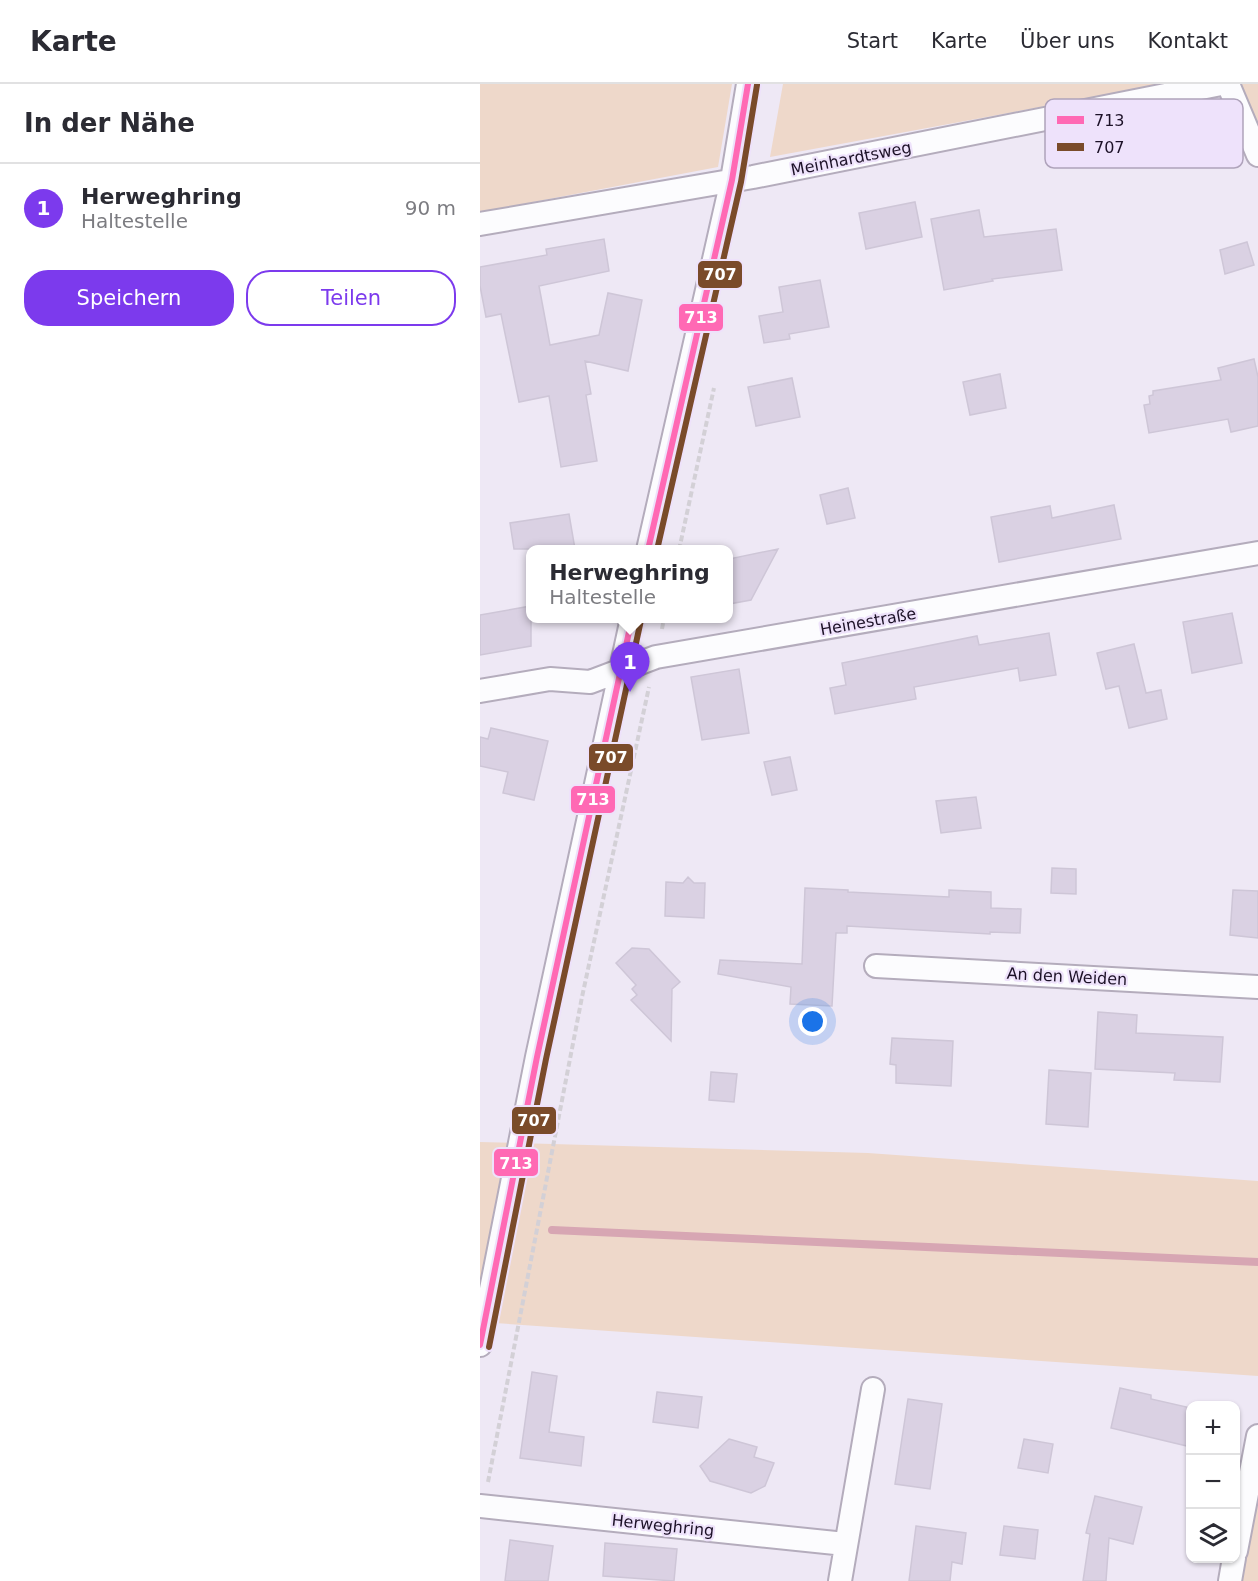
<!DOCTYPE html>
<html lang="de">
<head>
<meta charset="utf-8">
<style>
  :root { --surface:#fff; --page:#f7f7f7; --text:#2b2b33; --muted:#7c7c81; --line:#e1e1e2; --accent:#7c3aed }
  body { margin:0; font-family:"DejaVu Sans",sans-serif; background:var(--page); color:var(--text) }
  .controls { position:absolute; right:18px; bottom:18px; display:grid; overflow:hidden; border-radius:12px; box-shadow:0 2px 4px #0004 }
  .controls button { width:54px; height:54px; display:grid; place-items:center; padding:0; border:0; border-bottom:2px solid var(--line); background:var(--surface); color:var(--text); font:30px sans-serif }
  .you { position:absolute; left:333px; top:938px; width:21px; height:21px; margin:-15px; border:4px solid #fff; border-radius:50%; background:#1a73e8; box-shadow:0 0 0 9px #1a73e833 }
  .badge { display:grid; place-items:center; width:39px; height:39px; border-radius:50%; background:var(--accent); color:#fff; font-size:20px; font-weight:700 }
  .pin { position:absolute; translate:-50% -50px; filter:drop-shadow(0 2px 3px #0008) }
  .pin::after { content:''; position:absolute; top:32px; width:21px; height:18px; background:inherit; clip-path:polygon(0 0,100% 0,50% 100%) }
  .popup { position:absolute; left:46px; top:461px; width:207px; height:78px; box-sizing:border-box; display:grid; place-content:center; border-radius:12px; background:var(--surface); filter:drop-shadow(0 2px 4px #0005); font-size:20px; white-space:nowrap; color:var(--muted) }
  .popup b { font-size:22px; color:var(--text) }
  .popup::after { content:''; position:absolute; left:50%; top:100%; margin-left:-12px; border:12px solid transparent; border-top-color:var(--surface) }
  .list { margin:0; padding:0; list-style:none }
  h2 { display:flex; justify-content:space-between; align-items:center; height:78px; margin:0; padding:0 24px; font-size:26px }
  h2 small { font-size:20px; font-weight:400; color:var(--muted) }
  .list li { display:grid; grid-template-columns:39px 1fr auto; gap:18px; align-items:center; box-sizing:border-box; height:90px; padding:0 24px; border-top:2px solid var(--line) }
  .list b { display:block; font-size:22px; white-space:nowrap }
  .list p { margin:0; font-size:20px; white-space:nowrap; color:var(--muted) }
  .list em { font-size:20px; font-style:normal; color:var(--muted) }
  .actions { display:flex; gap:12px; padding:18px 24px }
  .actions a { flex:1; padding:14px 0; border:2px solid var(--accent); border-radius:24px; text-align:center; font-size:21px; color:var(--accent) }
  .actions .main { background:var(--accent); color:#fff }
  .icon { flex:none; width:33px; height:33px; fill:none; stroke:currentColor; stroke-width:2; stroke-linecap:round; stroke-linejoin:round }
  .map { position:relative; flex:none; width:778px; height:1497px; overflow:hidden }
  header { display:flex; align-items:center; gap:36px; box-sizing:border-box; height:84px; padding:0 30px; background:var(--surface); border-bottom:2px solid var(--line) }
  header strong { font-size:28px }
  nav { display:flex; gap:33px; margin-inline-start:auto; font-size:21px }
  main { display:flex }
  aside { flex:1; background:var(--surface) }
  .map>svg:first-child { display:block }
</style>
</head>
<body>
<header>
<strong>Karte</strong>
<nav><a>Start</a><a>Karte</a><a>Über uns</a><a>Kontakt</a></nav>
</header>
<main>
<aside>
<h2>In der Nähe<small></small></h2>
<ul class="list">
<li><span class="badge">1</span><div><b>Herweghring</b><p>Haltestelle</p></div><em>90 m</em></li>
</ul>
<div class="actions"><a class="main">Speichern</a><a>Teilen</a></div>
</aside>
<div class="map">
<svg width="778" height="1497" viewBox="0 0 778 1497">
  <rect width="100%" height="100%" fill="#eee8f5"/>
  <!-- green -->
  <path fill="#eed8ca" d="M0,0H252L238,83L0,128Z
    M303,0H679L680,1L290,73Z
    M759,0H778V53Z
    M0,1058L388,1069L778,1097V1292L0,1238Z
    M778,1383V1497H761L769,1458Z"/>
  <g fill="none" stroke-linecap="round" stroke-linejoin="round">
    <!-- stream -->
    <path stroke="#d7a6b3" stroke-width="8" d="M72,1146L778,1178"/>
  </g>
  <!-- building -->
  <path fill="#dad1e3" stroke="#cec6d7" stroke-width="1.5" d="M435,118L442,153L386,165L379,129Z
    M499,126L504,153L576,145L582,186L512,195L513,197L464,206L451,135Z
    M124,155L129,187L59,202L70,261L119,251L128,209L162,216L148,287L105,277L111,310L106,311L117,377L81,383L69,312L39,318L21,230L6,233L0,202V183L67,171L66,165Z
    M767,158L774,181L745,190L740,166Z
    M340,196L349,243L309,250L310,255L284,259L279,232L303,228L299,203Z
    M774,275L778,293V342L751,348L748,335L669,349L664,321L670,320L669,312L673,311V307L741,296L738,284Z
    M520,290L526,324L490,331L483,298Z
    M312,294L320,333L276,342L268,303Z
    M368,404L375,434L347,440L340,411Z
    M634,421L641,455L519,478L511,433L570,422L572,434Z
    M89,430L95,465H34L30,439Z
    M298,465L271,516L249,520V475Z
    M51,522V562L0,571V531Z
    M752,529L762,579L712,589L703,538Z
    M569,549L576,591L540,597L538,584L434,603L436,615L355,630L350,604L366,601L362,579L497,552L499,561Z
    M654,560L666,609L681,606L687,635L649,644L639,602L626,605L617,569Z
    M259,585L269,649L222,656L211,593Z
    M11,644L68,657L54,716L23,709L28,688L0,682V653L8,655Z
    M310,673L317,706L292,711L284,678Z
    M496,713L501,744L461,749L456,717Z
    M572,784L596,785V810L571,809Z
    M208,793L214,799H225L224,834L185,832L186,798L203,799Z
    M325,804L368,806V808L469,813V806L511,808V824L541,825L540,849L510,848V850L367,842V849H356L352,922L310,920L311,903L238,890L240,876L322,880Z
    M753,806L778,807V854L750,851Z
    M152,864L169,865L200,898L192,905L191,957L151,916L157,911L152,905L156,901L136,879Z
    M618,928L657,931L656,949L743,953L740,998L694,996L695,989L615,985Z
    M412,954L473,957L471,1002L416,999V981L410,980Z
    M569,986L611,989L608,1043L566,1040Z
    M231,988L257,990L254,1018L229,1016Z
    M52,1288L77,1292L69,1348L104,1353L101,1382L40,1374Z
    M640,1304L671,1311V1315L711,1324V1363L631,1344Z
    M177,1308L222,1313L218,1344L173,1338Z
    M428,1315L462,1320L450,1405L415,1400Z
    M249,1355L277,1363L274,1373L294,1379L285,1402L271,1409L230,1397L220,1382Z
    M544,1355L573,1360L568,1389L538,1384Z
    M615,1412L662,1423L653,1460L629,1454L626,1497H603L610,1450L606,1449Z
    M436,1442L486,1449L482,1480L472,1478L470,1497H429Z
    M524,1442L558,1446L555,1475L520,1471Z
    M30,1456L73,1462L68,1497H25Z
    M125,1459L197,1465L194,1497L123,1492Z"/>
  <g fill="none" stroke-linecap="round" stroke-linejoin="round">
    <!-- street casing -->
    <g stroke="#b4acbc" stroke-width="26">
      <path id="street" d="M748,0L778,71
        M0,140L273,93L741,0
        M168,466L252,96L268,0
        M0,607L70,595L110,598L176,573L778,469
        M396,882L778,903
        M0,1261L57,973L152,534
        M0,1422L365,1460
        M756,1467L778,1352
        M360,1497L393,1305
        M750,1497L754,1474"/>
    </g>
    <!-- path -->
    <path stroke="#d3d0d6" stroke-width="4" stroke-dasharray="6 3" stroke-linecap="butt" d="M199,466L234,304
      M182,545L184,534
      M8,1398L102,913L169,603"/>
    <!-- street -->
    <use href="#street" stroke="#fcfcfe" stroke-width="22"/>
    <!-- bus-1 casing -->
    <g stroke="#eee2fb" stroke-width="10">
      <path id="bus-1" d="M168,466L252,96L268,0
        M0,1261L57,973L152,534"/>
    </g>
    <!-- bus-2 casing -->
    <g stroke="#eee2fb" stroke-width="10">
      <path id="bus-2" d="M177,466L261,98L277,1
        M9,1263L66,975L161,536"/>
    </g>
    <!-- bus-1 -->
    <use href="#bus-1" stroke="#ff69b4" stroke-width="6"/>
    <!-- bus-2 -->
    <use href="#bus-2" stroke="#7a4b2a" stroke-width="6"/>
  </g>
  <g text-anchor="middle" stroke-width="4.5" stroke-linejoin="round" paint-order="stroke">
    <!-- street labels -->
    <g font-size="16" fill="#1c1127" stroke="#eee2fb">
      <text transform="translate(371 74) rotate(-11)" y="6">Meinhardtsweg</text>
      <text transform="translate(388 537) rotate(-10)" y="6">Heinestraße</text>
      <text transform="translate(587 892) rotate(3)" y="6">An den Weiden</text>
      <text transform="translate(183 1441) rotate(6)" y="6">Herweghring</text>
    </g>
  </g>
  <!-- legend -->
  <rect x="565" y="15" width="198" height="69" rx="9" fill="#eee2fb" stroke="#afa3bb" stroke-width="1.5"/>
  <rect x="577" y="32" width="27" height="8" fill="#ff69b4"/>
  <rect x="577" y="59" width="27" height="8" fill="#7a4b2a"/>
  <g font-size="16" fill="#1c1127">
    <text x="614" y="42">713</text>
    <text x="614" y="69">707</text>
  </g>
  <g stroke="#eee2fb" stroke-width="2">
    <rect x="217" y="176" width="46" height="29" rx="6" fill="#7a4b2a"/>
    <rect x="198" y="219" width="46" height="29" rx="6" fill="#ff69b4"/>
    <rect x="108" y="659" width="46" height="29" rx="6" fill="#7a4b2a"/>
    <rect x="90" y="701" width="46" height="29" rx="6" fill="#ff69b4"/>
    <rect x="31" y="1022" width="46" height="29" rx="6" fill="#7a4b2a"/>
    <rect x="13" y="1064" width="46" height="29" rx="6" fill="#ff69b4"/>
  </g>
  <g font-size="16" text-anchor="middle" font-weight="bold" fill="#fff">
    <text x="240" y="196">707</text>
    <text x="221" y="239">713</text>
    <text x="131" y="679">707</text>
    <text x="113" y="721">713</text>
    <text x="54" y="1042">707</text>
    <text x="36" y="1085">713</text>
  </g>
</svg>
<div class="controls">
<button>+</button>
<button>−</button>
<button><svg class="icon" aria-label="layers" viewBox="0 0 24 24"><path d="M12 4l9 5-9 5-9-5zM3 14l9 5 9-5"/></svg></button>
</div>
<div class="you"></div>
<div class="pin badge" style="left:150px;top:608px">1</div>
<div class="popup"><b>Herweghring</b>Haltestelle</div>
</div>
</main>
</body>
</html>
